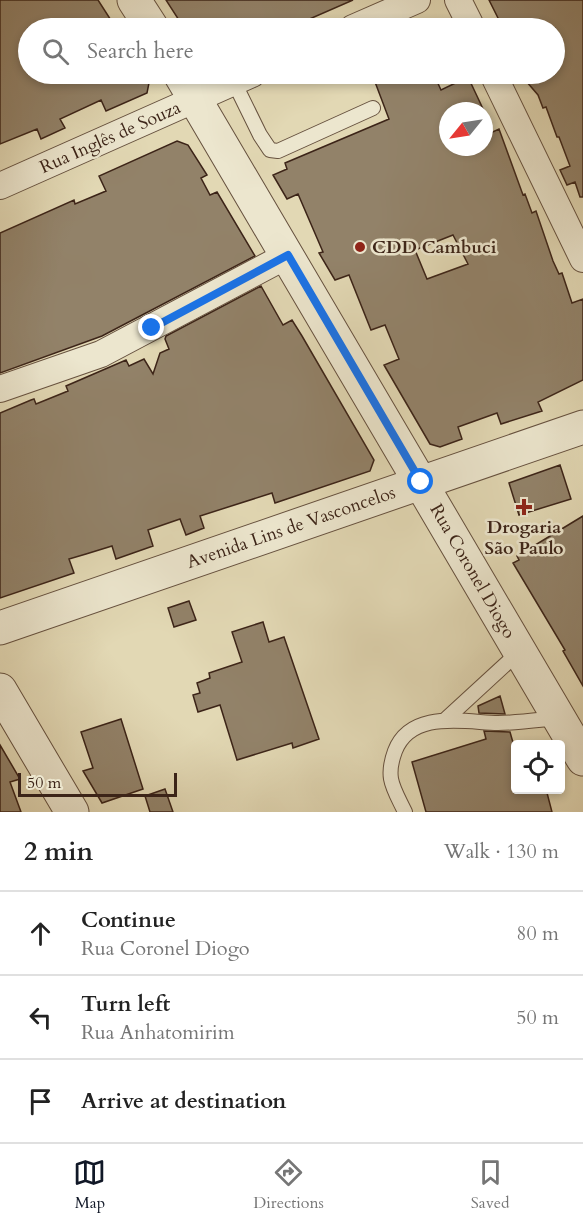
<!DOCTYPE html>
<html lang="en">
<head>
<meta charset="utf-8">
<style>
  :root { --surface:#fff; --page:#f6f6f6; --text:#222; --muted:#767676; --line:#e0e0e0; --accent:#111827 }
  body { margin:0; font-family:Cardo,serif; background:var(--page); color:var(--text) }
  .controls { position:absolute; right:18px; bottom:18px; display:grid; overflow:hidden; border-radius:6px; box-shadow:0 3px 9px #0003 }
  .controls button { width:54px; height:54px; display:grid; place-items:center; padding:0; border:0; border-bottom:2px solid var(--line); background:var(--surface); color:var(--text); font:30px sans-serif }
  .compass { position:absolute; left:439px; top:102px; width:54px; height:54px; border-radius:50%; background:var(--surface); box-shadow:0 3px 9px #0003; rotate:240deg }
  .scale { position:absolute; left:18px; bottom:15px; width:159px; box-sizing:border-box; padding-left:6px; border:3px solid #3c2418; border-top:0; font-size:16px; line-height:21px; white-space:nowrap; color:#3c2418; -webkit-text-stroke:4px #ece6ce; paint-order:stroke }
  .stop { position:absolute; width:18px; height:18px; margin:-14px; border:4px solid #1a73e8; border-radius:50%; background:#fff }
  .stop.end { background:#1a73e8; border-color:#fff; box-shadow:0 2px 6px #0008 }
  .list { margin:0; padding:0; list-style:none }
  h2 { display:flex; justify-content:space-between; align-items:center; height:78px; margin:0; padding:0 24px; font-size:26px }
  h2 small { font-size:20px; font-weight:400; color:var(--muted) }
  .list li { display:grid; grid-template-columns:39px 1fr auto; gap:18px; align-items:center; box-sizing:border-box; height:84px; padding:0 24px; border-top:2px solid var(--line) }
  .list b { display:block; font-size:22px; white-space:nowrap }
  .list p { margin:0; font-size:20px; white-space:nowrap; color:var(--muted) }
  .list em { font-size:20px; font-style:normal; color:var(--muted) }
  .icon { flex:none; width:33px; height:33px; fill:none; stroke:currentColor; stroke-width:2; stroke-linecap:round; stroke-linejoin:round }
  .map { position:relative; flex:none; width:583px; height:812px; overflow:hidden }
  .search { position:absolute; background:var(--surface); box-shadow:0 3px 9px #0003; left:18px; right:18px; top:18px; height:66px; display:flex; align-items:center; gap:15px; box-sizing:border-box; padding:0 21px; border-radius:33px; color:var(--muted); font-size:22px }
  .sheet { height:330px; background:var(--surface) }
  nav { display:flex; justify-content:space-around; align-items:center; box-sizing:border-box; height:84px; border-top:2px solid var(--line); background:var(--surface); font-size:16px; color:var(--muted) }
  nav a { display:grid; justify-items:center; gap:3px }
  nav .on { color:var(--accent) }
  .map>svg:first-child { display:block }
</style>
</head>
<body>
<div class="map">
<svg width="583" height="812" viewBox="0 0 583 812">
  <rect width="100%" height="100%" fill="#e2d8b4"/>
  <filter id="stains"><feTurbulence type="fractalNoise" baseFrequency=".00333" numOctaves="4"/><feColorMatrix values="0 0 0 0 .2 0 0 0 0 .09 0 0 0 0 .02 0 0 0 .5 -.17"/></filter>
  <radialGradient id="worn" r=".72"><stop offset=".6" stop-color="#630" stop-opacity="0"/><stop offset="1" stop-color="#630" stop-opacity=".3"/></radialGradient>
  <!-- building -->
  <path fill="#928269" stroke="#3c2418" stroke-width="1.5" fill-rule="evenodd" d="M0,0H98L116,28H28V74H143L149,83L147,93L106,111L101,100L60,119L65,128L41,139L37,129L0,144Z
    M166,0H353L289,28H184Z
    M489,0H583V197H580L575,182L567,185L560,170L570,166L559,137H557L546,107L543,108L538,95L520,74H555V28H503Z
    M372,74H425L429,82L436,79L441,90L468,77L484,111H448V147H484V136L499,129L523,195L525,194L532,213L536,211L553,261L559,274L562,273L572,303L583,299V380L538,402L542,411L501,424L497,413L458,427L462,439L440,447L430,444L384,365L399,359L385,325L371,330L349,275L335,280L319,253L323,252L298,194L287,199L273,175L287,169L285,163L389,119ZM453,235L468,264L427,279L415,250Z
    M177,141L188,145L207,175L201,178L210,195L217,192L255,256L102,336L0,373V233L74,200L75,204L106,191L99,176Z
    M261,286L283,325L292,320L302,336L374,460L370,471L275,503L272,493L200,516L204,528L186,535L180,519L148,530L153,546L116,559L112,546L86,554L69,559L74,573L0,598V413L31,400L34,399L36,404L68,391L66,386L126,360L129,366L144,359L153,374L160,353L169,349L165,339L166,336Z
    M560,465L571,499L519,515L509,483Z
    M583,516V686L563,651L565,650L513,563L519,560L517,556Z
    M189,601L196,620L174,627L168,608Z
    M263,622L269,642L284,637L319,739L293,748L292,743L237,760L220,705L198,712L193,695L200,693L197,683L210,678L209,673L242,662L232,632Z
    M500,696L505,714L479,713L478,706Z
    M121,719L143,789L102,803L83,771L93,768L81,732Z
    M484,731L510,732L516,753V789H546L552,812H426L412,762L486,739Z
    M0,745L20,779L10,782L21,812H0Z
    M165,789L173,812H150L145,796Z"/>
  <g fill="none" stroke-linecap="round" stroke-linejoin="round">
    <!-- service casing -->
    <g stroke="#66513f" stroke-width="16">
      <path id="service" d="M234,82L260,135L270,150L278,151L373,108
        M445,720L520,651
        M405,812C393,787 385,778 395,751C411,710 463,722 498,723C517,723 538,720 558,718"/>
    </g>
    <!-- minor casing -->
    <g stroke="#66513f" stroke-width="28">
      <path id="minor" d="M458,0L472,28
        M353,28L417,0
        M493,74L583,259
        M0,186L252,74
        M0,389L101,354L288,255"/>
    </g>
    <!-- tertiary casing -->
    <g stroke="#66513f" stroke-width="35">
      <path id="tertiary" d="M134,0L152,28
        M180,74L583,759
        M0,628L583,427
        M0,690L72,812"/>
    </g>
    <!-- service -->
    <use href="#service" stroke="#ece6ce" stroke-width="14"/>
    <!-- minor -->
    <use href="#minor" stroke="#ece6ce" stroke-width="26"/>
    <!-- tertiary -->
    <use href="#tertiary" stroke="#ece6ce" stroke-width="33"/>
  </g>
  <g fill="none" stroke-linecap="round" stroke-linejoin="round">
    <!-- route -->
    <path stroke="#1a73e8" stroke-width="8" d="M152,328L288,255L421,482"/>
  </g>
  <!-- markers -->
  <g fill="#8f2418" stroke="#ece6ce" stroke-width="2">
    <circle cx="360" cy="247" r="6"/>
    <path d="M521 498h6v6h6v6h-6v6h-6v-6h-6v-6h6z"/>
  </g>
  <g text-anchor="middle" stroke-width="5" stroke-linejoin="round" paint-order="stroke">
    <!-- street labels -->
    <g font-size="18" fill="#3c2418" stroke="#ece6ce">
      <text transform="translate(110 137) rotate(-24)" y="6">Rua Inglês de Souza</text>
      <text transform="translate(291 527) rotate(-19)" y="6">Avenida Lins de Vasconcelos</text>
      <text transform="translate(473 571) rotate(60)" y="6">Rua Coronel Diogo</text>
    </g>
    <!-- poi labels -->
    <g font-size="18" font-weight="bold" fill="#3c2418" stroke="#ece6ce" text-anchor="start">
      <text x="372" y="253">CDD Cambuci</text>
      <text x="524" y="533" text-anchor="middle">Drogaria<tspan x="524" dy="21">São Paulo</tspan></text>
    </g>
  </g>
  <rect width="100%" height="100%" filter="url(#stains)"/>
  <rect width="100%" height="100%" fill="url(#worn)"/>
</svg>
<div class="controls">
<button><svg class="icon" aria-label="locate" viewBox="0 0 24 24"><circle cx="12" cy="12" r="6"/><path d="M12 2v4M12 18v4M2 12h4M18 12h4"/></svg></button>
</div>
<svg class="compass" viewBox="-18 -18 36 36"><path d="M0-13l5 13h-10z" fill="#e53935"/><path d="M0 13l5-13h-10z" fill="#767676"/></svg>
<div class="scale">50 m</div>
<div class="stop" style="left:421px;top:482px"></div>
<div class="stop end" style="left:152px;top:328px"></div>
<div class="search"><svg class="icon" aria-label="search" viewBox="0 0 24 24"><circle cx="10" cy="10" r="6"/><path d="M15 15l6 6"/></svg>Search here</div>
</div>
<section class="sheet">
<h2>2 min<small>Walk · 130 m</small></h2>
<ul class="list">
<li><svg class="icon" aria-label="ahead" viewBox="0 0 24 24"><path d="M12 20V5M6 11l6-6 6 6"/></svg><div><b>Continue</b><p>Rua Coronel Diogo</p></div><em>80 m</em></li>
<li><svg class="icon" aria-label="left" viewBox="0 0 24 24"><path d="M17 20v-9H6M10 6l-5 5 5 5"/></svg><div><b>Turn left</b><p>Rua Anhatomirim</p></div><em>50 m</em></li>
<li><svg class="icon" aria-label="arrive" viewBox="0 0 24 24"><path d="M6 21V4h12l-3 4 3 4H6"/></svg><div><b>Arrive at destination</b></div></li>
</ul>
</section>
<nav>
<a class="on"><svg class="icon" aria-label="map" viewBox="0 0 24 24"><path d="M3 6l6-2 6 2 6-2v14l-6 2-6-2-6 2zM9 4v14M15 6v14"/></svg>Map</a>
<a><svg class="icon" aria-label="directions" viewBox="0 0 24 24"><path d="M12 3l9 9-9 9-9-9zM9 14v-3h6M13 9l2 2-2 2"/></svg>Directions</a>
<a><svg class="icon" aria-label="saved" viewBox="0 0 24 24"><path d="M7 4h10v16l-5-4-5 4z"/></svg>Saved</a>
</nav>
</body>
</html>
